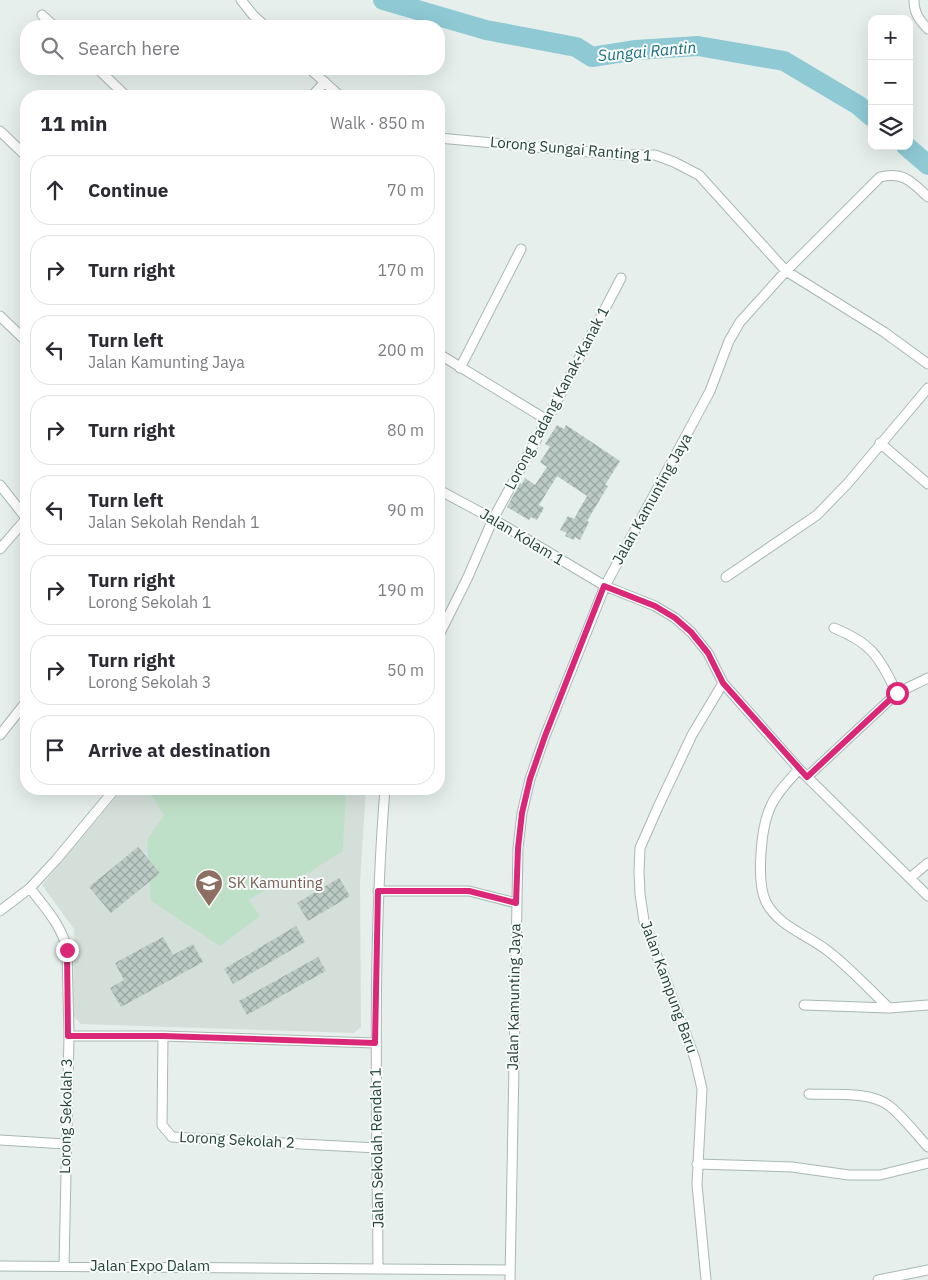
<!DOCTYPE html>
<html lang="en">
<head>
<meta charset="utf-8">
<style>
  :root { --surface:#fff; --page:#f2f2f3; --text:#2b2b33; --muted:#7c7c81; --line:#e1e1e2 }
  body { margin:0; font-family:"IBM Plex Sans",sans-serif; background:var(--page); color:var(--text) }
  .controls { position:absolute; right:15px; top:15px; display:grid; overflow:hidden; border-radius:10px; box-shadow:0 5px 20px #0002 }
  .controls button { width:45px; height:45px; display:grid; place-items:center; padding:0; border:0; border-bottom:1px solid var(--line); background:var(--surface); color:var(--text); font:25px sans-serif }
  .stop { position:absolute; width:15px; height:15px; margin:-11px; border:4px solid #db2777; border-radius:50%; background:#fff }
  .stop.end { background:#db2777; border-color:#fff; box-shadow:0 1px 5px #0008 }
  .list { margin:0; padding:0; list-style:none }
  h2 { display:flex; justify-content:space-between; align-items:center; height:65px; margin:0; padding:0 20px; font-size:21px }
  h2 small { font-size:16px; font-weight:400; color:var(--muted) }
  .list li { display:grid; grid-template-columns:32px 1fr auto; gap:15px; align-items:center; box-sizing:border-box; height:70px; margin:0 10px 10px; padding:0 10px; border:1px solid var(--line); border-radius:20px }
  .list b { display:block; font-size:19px; white-space:nowrap }
  .list p { margin:0; font-size:16px; white-space:nowrap; color:var(--muted) }
  .list em { font-size:16px; font-style:normal; color:var(--muted) }
  .icon { flex:none; width:28px; height:28px; fill:none; stroke:currentColor; stroke-width:2; stroke-linecap:round; stroke-linejoin:round }
  .map { position:relative; flex:none; width:928px; height:1280px; overflow:hidden }
  .search { position:absolute; background:var(--surface); box-shadow:0 5px 20px #0002; left:20px; top:20px; width:425px; height:55px; display:flex; align-items:center; gap:12px; box-sizing:border-box; padding:0 18px; border-radius:20px; color:var(--muted); font-size:19px }
  .panel { position:absolute; background:var(--surface); box-shadow:0 5px 20px #0002; left:20px; top:90px; width:425px; height:705px; border-radius:20px }
  .map>svg:first-child { display:block }
</style>
</head>
<body>
<div class="map">
<svg width="928" height="1280" viewBox="0 0 928 1280">
  <defs>
    <pattern id="building-cross-hatch" width="8" height="8" patternUnits="userSpaceOnUse" patternTransform="scale(1.25)"><rect width="8" height="8" fill="#bbcac4"/><path d="M0 0l8 8M0 8l8-8" fill="none" stroke="#98a6a0"/></pattern>
  </defs>
  <rect width="100%" height="100%" fill="#e6efeb"/>
  <!-- built -->
  <path fill="#d4dfda" d="M123,789H366L360,881L361,1027L354,1033L81,1024L73,1016L74,929L42,885Z"/>
  <!-- pitch -->
  <path fill="#bfe0c8" d="M147,789H346L343,851L286,887L281,881L249,900L260,916L220,946L151,901L147,840L164,815Z"/>
  <g fill="none" stroke-linecap="round" stroke-linejoin="round">
    <!-- river -->
    <path stroke="#8ec9d4" stroke-width="20" d="M383,0L486,30L576,47L592,57L636,50L698,46L784,61L858,105L872,117
      M906,146L928,165"/>
  </g>
  <!-- building -->
  <path fill="url(#building-cross-hatch)" d="M557,425L564,429L566,425L620,461L605,485L608,486L587,521L589,522L580,540L575,537L574,540L565,536L567,533L560,530L568,516L574,519L587,496L557,476L539,505L544,508L537,520L531,517L529,520L507,507L520,483L522,484L525,478L535,485L547,467L540,462L550,447L545,444Z
    M138,847L160,873L111,913L89,887Z
    M339,878L350,896L308,921L297,903Z
    M296,926L305,942L233,984L224,969Z
    M163,937L173,955L193,944L203,962L121,1007L110,988L124,980L115,963Z
    M318,957L326,971L247,1015L239,1001Z"/>
  <g fill="none" stroke-linecap="round" stroke-linejoin="round">
    <!-- minor casing -->
    <g stroke="#a8b8b2" stroke-width="11">
      <path id="minor" d="M241,0L253,15L265,26
        M914,0C914,13 919,20 928,29
        M42,15L54,26
        M98,69L126,96
        M310,69L340,96
        M312,96L325,82
        M0,131L26,156
        M439,138L622,155H655L674,162L699,175L786,271L884,332L928,364
        M0,316L26,341
        M439,354L547,420
        M460,368L521,249
        M880,443L928,484
        M0,485L26,518
        M439,490L493,519L605,586L655,606L675,618L691,632L708,653L723,683L799,769L928,896
        M0,549L26,519
        M726,577L817,515L848,483L928,388
        M834,628C873,644 878,656 897,693
        M439,635L467,579L493,519L547,420L621,278
        M0,735L26,702
        M799,769C789,781 776,793 770,808C761,828 756,882 766,902C779,927 808,935 828,951C850,968 869,989 889,1008
        M807,777L897,693L928,678
        M910,878L928,863
        M30,888C44,907 62,925 67,950L69,1036L64,1266
        M378,891H469L516,903
        M0,911L30,888L56,860L115,789
        M804,1005L889,1008L928,1005
        M69,1036H163L375,1043
        M163,1036L162,1125L172,1137L377,1148
        M809,1094C832,1095 869,1091 888,1105C900,1113 917,1135 928,1147
        M0,1140L65,1144
        M697,1164L792,1167L849,1175H880L928,1163
        M0,1266L510,1270
        M378,1268C377,1108 372,948 385,789
        M510,1280L518,848L522,813L530,779L545,736L605,586L710,391L729,341L740,322L786,271L880,177C903,171 912,182 928,197
        M706,1280L697,1184L702,1089L695,1059L644,921L640,894L639,872L640,848L658,807L692,735L723,683
        M878,1280L928,1270"/>
    </g>
    <!-- minor -->
    <use href="#minor" stroke="#fff" stroke-width="9"/>
  </g>
  <g fill="none" stroke-linecap="round" stroke-linejoin="round">
    <!-- route -->
    <path stroke="#db2777" stroke-width="6" d="M67,950L68,1036H163L375,1043L378,891H469L516,903L518,848L522,813L530,779L545,736L604,586L655,606L675,618L691,632L708,653L723,683L807,777L897,693"/>
  </g>
  <!-- icons -->
  <defs>
    <g id="school-pin" transform="scale(1.4375)"><path d="M0 17L-7.5 6A9.5 9.5 0 1 1 7.5 6Z" fill="#8d6e63" stroke="#f7fbf9"/><path d="M0-5L7-2L0 1L-7-2ZM-4 1L0 2.5L4 1V4Q0 6-4 4Z" fill="#fff"/></g>
  </defs>
  <g fill-rule="evenodd">
    <use href="#school-pin" x="209" y="883"/>
  </g>
  <g text-anchor="middle" stroke-width="4" stroke-linejoin="round" paint-order="stroke">
    <!-- street labels -->
    <g font-size="15" fill="#24423a" stroke="#f7fbf9">
      <text transform="translate(571 149) rotate(5)" y="5">Lorong Sungai Ranting 1</text>
      <text transform="translate(557 398) rotate(-62)" y="5">Lorong Padang Kanak-Kanak 1</text>
      <text transform="translate(652 499) rotate(-61)" y="5">Jalan Kamunting Jaya</text>
      <text transform="translate(522 537) rotate(31)" y="5">Jalan Kolam 1</text>
      <text transform="translate(669 987) rotate(70)" y="5">Jalan Kampung Baru</text>
      <text transform="translate(514 997) rotate(-89)" y="5">Jalan Kamunting Jaya</text>
      <text transform="translate(66 1116) rotate(-89)" y="5">Lorong Sekolah 3</text>
      <text transform="translate(237 1140) rotate(3)" y="5">Lorong Sekolah 2</text>
      <text transform="translate(377 1148) rotate(-91)" y="5">Jalan Sekolah Rendah 1</text>
      <text x="150" y="1271">Jalan Expo Dalam</text>
    </g>
    <!-- education labels -->
    <g font-size="15" fill="#785e54" stroke="#f7fbf9" text-anchor="start">
      <text x="228" y="888">SK Kamunting</text>
    </g>
    <!-- water labels -->
    <g font-size="16" font-style="italic" fill="#1c6f80" stroke="#f7fbf9">
      <text transform="translate(647 51) rotate(-5)" y="6">Sungai Rantin</text>
    </g>
  </g>
</svg>
<div class="controls">
<button>+</button>
<button>−</button>
<button><svg class="icon" aria-label="layers" viewBox="0 0 24 24"><path d="M12 4l9 5-9 5-9-5zM3 14l9 5 9-5"/></svg></button>
</div>
<div class="stop" style="left:897px;top:693px"></div>
<div class="stop end" style="left:67px;top:950px"></div>
<div class="search"><svg class="icon" aria-label="search" viewBox="0 0 24 24"><circle cx="10" cy="10" r="6"/><path d="M15 15l6 6"/></svg>Search here</div>
<section class="panel">
<h2>11 min<small>Walk · 850 m</small></h2>
<ul class="list">
<li><svg class="icon" aria-label="ahead" viewBox="0 0 24 24"><path d="M12 20V5M6 11l6-6 6 6"/></svg><div><b>Continue</b></div><em>70 m</em></li>
<li><svg class="icon" aria-label="right" viewBox="0 0 24 24"><path d="M7 20v-9h11M14 6l5 5-5 5"/></svg><div><b>Turn right</b></div><em>170 m</em></li>
<li><svg class="icon" aria-label="left" viewBox="0 0 24 24"><path d="M17 20v-9H6M10 6l-5 5 5 5"/></svg><div><b>Turn left</b><p>Jalan Kamunting Jaya</p></div><em>200 m</em></li>
<li><svg class="icon" aria-label="right" viewBox="0 0 24 24"><path d="M7 20v-9h11M14 6l5 5-5 5"/></svg><div><b>Turn right</b></div><em>80 m</em></li>
<li><svg class="icon" aria-label="left" viewBox="0 0 24 24"><path d="M17 20v-9H6M10 6l-5 5 5 5"/></svg><div><b>Turn left</b><p>Jalan Sekolah Rendah 1</p></div><em>90 m</em></li>
<li><svg class="icon" aria-label="right" viewBox="0 0 24 24"><path d="M7 20v-9h11M14 6l5 5-5 5"/></svg><div><b>Turn right</b><p>Lorong Sekolah 1</p></div><em>190 m</em></li>
<li><svg class="icon" aria-label="right" viewBox="0 0 24 24"><path d="M7 20v-9h11M14 6l5 5-5 5"/></svg><div><b>Turn right</b><p>Lorong Sekolah 3</p></div><em>50 m</em></li>
<li><svg class="icon" aria-label="arrive" viewBox="0 0 24 24"><path d="M6 21V4h12l-3 4 3 4H6"/></svg><div><b>Arrive at destination</b></div></li>
</ul>
</section>
</div>
</body>
</html>
